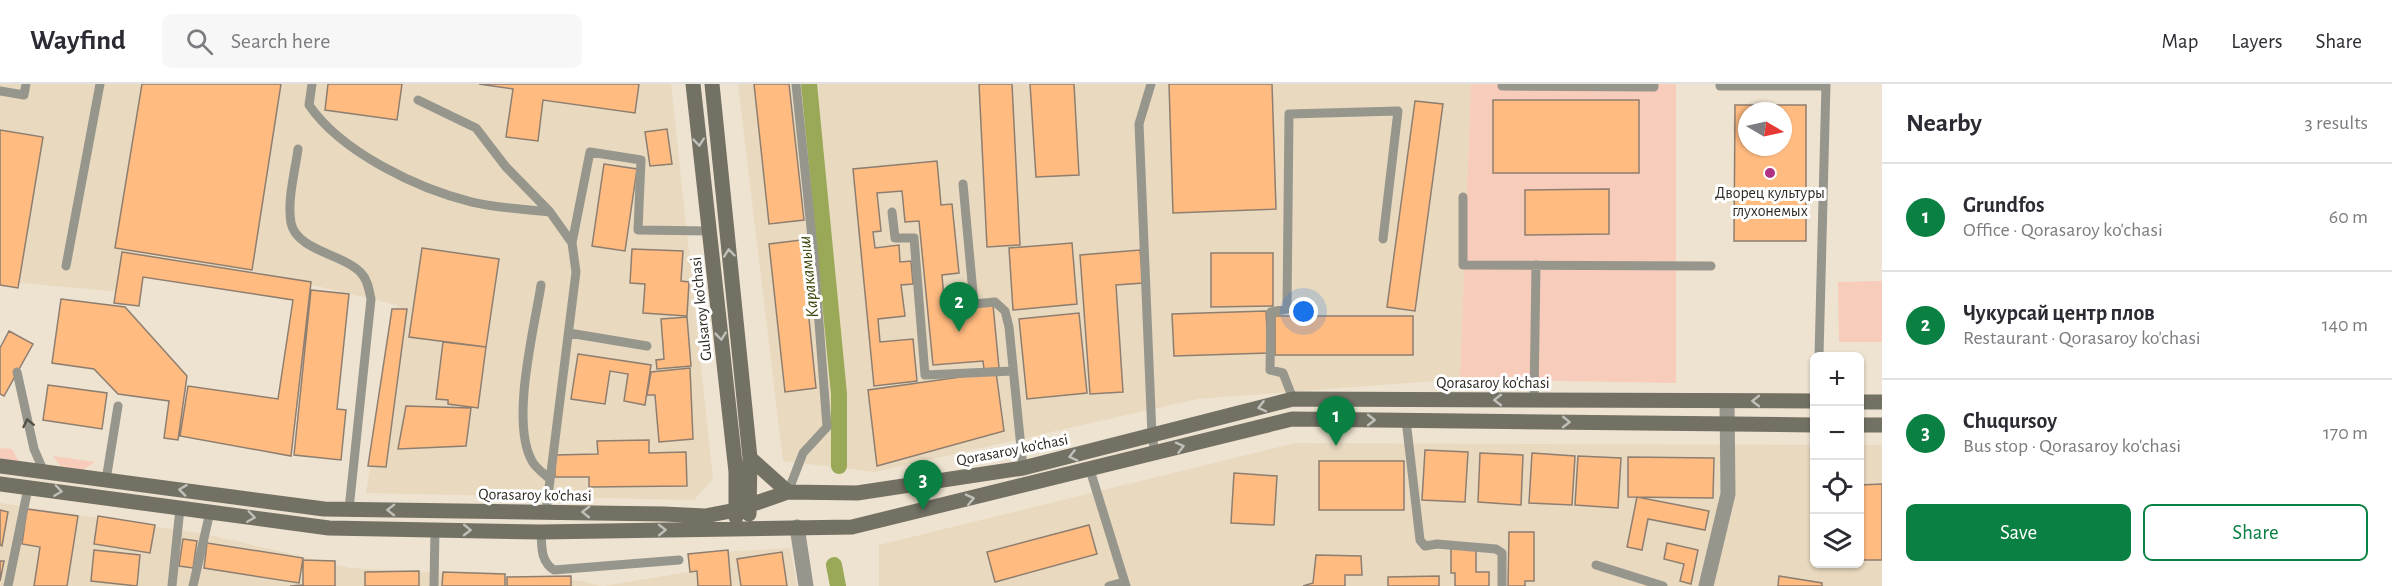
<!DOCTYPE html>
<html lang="en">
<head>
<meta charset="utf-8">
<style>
  :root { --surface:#fff; --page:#f7f7f7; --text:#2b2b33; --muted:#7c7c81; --line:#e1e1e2; --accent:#0b8043 }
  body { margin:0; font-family:"Alegreya Sans",sans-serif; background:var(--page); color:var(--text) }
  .controls { position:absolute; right:18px; bottom:18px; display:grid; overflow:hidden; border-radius:9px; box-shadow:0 2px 4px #0004 }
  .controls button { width:54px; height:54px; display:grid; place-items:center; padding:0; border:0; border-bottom:2px solid var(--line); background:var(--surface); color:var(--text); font:30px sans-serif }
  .compass { position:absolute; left:1738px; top:18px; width:54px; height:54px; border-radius:50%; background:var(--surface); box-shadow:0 2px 4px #0004; rotate:99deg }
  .you { position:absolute; left:1304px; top:228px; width:21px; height:21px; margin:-15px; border:4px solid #fff; border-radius:50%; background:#1a73e8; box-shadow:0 0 0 9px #1a73e833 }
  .badge { display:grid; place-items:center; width:39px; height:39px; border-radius:50%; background:var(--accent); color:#fff; font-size:20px; font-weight:700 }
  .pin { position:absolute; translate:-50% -50px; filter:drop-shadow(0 2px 3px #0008) }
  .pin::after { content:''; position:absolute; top:32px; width:21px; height:18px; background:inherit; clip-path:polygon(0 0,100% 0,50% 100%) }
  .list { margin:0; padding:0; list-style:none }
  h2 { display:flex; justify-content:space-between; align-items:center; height:78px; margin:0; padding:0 24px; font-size:26px }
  h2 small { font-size:20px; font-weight:400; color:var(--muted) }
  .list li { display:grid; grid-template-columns:39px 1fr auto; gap:18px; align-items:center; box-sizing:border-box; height:108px; padding:0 24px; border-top:2px solid var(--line) }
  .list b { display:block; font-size:22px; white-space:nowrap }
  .list p { margin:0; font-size:20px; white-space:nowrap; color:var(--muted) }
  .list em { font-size:20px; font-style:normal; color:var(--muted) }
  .actions { display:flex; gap:12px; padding:18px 24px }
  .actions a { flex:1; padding:14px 0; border:2px solid var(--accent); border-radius:9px; text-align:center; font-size:21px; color:var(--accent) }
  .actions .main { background:var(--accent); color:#fff }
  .icon { flex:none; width:33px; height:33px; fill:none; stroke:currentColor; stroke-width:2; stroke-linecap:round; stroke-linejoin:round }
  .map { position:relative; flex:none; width:1882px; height:502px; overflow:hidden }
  header { display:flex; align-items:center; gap:36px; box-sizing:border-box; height:84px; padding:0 30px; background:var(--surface); border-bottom:2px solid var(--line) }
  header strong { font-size:28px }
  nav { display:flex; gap:33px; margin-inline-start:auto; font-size:21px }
  .search { width:420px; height:54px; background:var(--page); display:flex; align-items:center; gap:15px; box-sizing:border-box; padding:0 21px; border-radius:9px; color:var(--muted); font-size:22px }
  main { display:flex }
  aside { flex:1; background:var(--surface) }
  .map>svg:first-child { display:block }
</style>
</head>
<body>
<header>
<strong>Wayfind</strong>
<div class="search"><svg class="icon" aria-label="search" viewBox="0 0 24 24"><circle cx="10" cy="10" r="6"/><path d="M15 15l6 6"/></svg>Search here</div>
<nav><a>Map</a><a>Layers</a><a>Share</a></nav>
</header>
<main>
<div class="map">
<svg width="1882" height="502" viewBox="0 0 1882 502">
  <rect width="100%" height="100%" fill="#eee3d0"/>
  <!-- built -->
  <path fill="#e8d9bf" d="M0,0H671L713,395L694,416L366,409L397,221L257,188L142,173L133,209L0,197Z
    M738,0H1471L1460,295L1197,315L875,388L783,377Z
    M1295,359L1814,361V480H1860V361H1882V502H879V461Z
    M0,419L210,451L350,484L581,497L602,502H0Z
    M790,464L797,502H603L689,488L688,470Z"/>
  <!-- green -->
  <path fill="#f8ccba" d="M1471,0H1676V299L1460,295Z
    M1882,197V258H1839L1838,198Z
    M0,364L12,365L19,378L0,374Z
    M53,372L95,378L83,386L60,382Z"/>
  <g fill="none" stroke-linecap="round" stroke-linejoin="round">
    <!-- canal -->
    <path stroke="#9aa957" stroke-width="16" d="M809,0L839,310V382
      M834,481L838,502"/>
  </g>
  <!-- building -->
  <path fill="#ffbb80" stroke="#8e7e70" stroke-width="1.5" fill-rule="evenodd" d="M142,0H281L252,186L115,164Z
    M328,0H402L397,36L325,26Z
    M479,0H639L635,29L543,16L538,57L506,53L513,5Z
    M754,0H789L804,136L769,140Z
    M979,0H1012L1020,161L987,163Z
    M1030,0H1074L1079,91L1036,93Z
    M1169,0H1272L1276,125L1173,129Z
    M1493,16H1639V89H1493Z
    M1415,17L1443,20L1415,227L1387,223Z
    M1735,21H1806V157H1734ZM1747,27H1783V63H1747Z
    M667,45L672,80L650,82L645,48Z
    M0,46L43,53L18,204L0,201Z
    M937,77L941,121L952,120L959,189L942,191L945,226L993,221L999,284L984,285L983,277L933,281L919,137L905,138L902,107L877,109L881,147L873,148L875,164L899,161L900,178L911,177L913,200L901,201L905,232L878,235L880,258L913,255L917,297L874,302L853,85Z
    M604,80L637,85L625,167L592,162Z
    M1609,105V150L1525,151V106Z
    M801,156L816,304L785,308L769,160Z
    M1072,159L1077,220L1013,226L1009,164Z
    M422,164L499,175L486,263L409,253Z
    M632,165L683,167L681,197L689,198L687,232L643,229L645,200L630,199Z
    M1140,166L1143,199L1116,201L1123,308L1090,310L1080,171Z
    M122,168L311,198L291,372L180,352L188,302L278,315L293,216L143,193L139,222L114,219Z
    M1211,169H1273V222L1211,223Z
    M311,206L349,210L337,325L346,326L341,376L294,371Z
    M61,215L125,223L187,292L178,356L164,354L169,317L118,310L94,285L52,279Z
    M392,225H407L386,383L368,382Z
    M1266,227L1268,269L1174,272L1172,230Z
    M1079,229L1087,309L1027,315L1019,235Z
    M1275,232H1413V271H1275Z
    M687,233L691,282L657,285L656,276L664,275L661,235Z
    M9,247L33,260L4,312L0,310V264Z
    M443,258L486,263L478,324L448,320V316L436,315Z
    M578,270L651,281L645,321L624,317L628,290L610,287L605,320L571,315Z
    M690,284L693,355L659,358L655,311H647L651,288Z
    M996,288L1004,347L877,382L868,306Z
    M48,301L107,309L102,345L43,336Z
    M406,322L471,324L466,362L398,365Z
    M649,356V369L686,368L687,402L589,403V393H555V371L598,370L597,357Z
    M1425,366L1468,368L1465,418L1422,416Z
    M1480,369L1523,371L1521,421L1478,418Z
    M1532,369L1575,372L1572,421L1529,419Z
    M1578,372L1621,374L1618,424L1575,421Z
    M1628,373L1714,374L1713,414L1628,413Z
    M1319,377H1404V426H1319Z
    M1234,389L1277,392L1274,441L1231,439Z
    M1882,400V476H1860V401Z
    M1637,413L1709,427L1705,446L1648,435L1642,466L1627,463Z
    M27,425L78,432L67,502H34L40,463L22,460Z
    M0,426L8,428L2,462L0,461Z
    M98,432L155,441L150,469L94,460Z
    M1089,441L1097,470L995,498L987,468Z
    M1509,448H1534V497H1525V502H1508Z
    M183,455L197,457L193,484L179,482Z
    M207,459L303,474L299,499L204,484Z
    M1667,459L1698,466L1691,500L1680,497L1684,480L1664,475Z
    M1451,465H1476V488H1489V502H1455V489H1451Z
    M94,466L140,471L137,502L91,497Z
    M728,466L731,502H698L697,487L690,488L688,470Z
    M782,468L787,502H741L737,475Z
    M1316,471L1361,472L1362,491H1345V502H1303L1313,499Z
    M303,476L335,477V502H290L303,501Z
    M0,477H4L0,497Z
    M419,487V502H365V488Z
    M443,488L505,490V502H442Z
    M571,492V502H507V493Z
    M1439,492V502H1388V493Z
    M1779,492L1822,499V502H1778Z"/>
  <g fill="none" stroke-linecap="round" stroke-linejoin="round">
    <!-- service -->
    <path stroke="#97968d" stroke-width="9" d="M312,0L309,21C341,68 418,105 472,118C497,124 524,125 550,128
      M1151,0L1139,40L1152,351L1155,369
      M1720,0V2H1825
      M1502,2L1654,3V0
      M0,7L24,11L26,0
      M418,16L476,44L506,83L550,128L572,159L576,188L546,428
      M298,65C295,88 287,116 291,139C297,167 344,170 361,189C368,196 369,206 371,215L349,425
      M963,100L974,220
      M1463,113V181L1711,182
      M892,128L895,154H914L925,291L1013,287
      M572,159L590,68L641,76L638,146L709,147
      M66,182L100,0
      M541,201C534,246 511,335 531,375C534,383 544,390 550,395
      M957,217L974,220L995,218L1005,227L1009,243L1023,384
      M569,249L647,262
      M1819,272L1826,0
      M17,288L34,365L44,388
      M1293,315L1283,289L1270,286L1271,228L1287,225L1289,30L1398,27L1383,155
      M1534,316L1536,181
      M1406,336L1420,456L1425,462L1437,460L1496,465L1502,469V502
      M1090,386L1126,502
      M106,396L118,322
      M788,408L803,369L827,343L814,173L796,0
      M541,448C542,462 540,477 554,486L679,476
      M1596,481L1663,502
      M8,502L28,404
      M172,502L180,424
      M193,502L210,428
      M434,502L435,445
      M1109,502L1124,498"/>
    <!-- minor -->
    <path stroke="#97968d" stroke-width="15" d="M797,443L806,502
      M1706,502L1728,410L1727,317"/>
    <!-- secondary -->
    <path stroke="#737064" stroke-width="15" d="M693,0L736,388V433
      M712,0L750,374L749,430
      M1860,318H1882
      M1860,341H1882
      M750,374L788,408
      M0,382L324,425L664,430L705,432L736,426L788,408L857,409L1023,384L1293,315L1814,317
      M0,400L329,444L541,448L852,443L1292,335L1814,341"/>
  </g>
  <!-- one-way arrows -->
  <defs><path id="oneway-chevron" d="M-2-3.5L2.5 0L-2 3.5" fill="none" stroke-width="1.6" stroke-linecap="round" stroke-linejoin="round" transform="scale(1.5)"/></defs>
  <g stroke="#c0bfb9">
    <use href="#oneway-chevron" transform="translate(699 58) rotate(84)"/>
    <use href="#oneway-chevron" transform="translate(729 169) rotate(-96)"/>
    <use href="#oneway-chevron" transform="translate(721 252) rotate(84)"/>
    <use href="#oneway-chevron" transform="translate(1498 316) rotate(-180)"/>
    <use href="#oneway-chevron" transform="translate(1756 317) rotate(-180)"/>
    <use href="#oneway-chevron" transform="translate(1262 323) rotate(166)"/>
    <use href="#oneway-chevron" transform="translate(1371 336)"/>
    <use href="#oneway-chevron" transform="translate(1566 338) rotate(1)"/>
    <use href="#oneway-chevron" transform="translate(1180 363) rotate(-14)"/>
    <use href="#oneway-chevron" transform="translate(1073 372) rotate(166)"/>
    <use href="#oneway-chevron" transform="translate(183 406) rotate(-173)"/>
    <use href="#oneway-chevron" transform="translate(58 407) rotate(8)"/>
    <use href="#oneway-chevron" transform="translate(970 415) rotate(-13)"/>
    <use href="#oneway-chevron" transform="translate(391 426) rotate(-179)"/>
    <use href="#oneway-chevron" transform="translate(586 428) rotate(-179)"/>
    <use href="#oneway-chevron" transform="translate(251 433) rotate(8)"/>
    <use href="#oneway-chevron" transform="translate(467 446) rotate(1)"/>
    <use href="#oneway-chevron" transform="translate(662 446) rotate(-1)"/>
  </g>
  <use stroke="#535048" href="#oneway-chevron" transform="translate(28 339) rotate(-102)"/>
  <!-- markers -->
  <circle fill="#af3282" stroke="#fff" stroke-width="2" cx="1770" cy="89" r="6"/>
  <g text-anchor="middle" stroke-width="6" stroke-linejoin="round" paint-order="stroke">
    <!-- poi labels -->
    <g font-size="16" fill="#2f2b23" stroke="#fff">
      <text x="1770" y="114">Дворец культуры<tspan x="1770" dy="18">глухонемых</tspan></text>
    </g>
    <!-- street labels -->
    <g font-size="16" fill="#2f2b23" stroke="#fff">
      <text transform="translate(700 225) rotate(-96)" y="6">Gulsaroy ko'chasi</text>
      <text x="1493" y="304">Qorasaroy ko'chasi</text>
      <text transform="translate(1012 365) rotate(-11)" y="6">Qorasaroy ko'chasi</text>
      <text transform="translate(535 410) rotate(1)" y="6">Qorasaroy ko'chasi</text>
    </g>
    <!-- water labels -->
    <g font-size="18" font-style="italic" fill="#374000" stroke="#fff">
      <text transform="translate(808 193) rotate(-96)" y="6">Каракамыш</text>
    </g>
  </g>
</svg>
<div class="controls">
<button>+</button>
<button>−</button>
<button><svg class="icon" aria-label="locate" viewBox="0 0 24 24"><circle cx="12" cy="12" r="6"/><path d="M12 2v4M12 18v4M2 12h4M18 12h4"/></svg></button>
<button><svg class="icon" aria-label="layers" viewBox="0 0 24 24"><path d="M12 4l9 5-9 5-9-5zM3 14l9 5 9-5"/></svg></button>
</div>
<svg class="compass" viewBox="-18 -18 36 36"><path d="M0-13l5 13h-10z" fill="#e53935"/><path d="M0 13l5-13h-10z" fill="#7c7c81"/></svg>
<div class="you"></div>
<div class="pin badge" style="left:1336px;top:362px">1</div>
<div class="pin badge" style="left:959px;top:248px">2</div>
<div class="pin badge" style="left:923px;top:426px">3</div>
</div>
<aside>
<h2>Nearby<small>3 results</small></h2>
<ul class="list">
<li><span class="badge">1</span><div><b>Grundfos</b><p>Office · Qorasaroy ko'chasi</p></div><em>60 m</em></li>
<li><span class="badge">2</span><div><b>Чукурсай центр плов</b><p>Restaurant · Qorasaroy ko'chasi</p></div><em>140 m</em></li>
<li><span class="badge">3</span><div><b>Chuqursoy</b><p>Bus stop · Qorasaroy ko'chasi</p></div><em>170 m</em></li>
</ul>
<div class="actions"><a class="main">Save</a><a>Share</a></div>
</aside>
</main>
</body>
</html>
